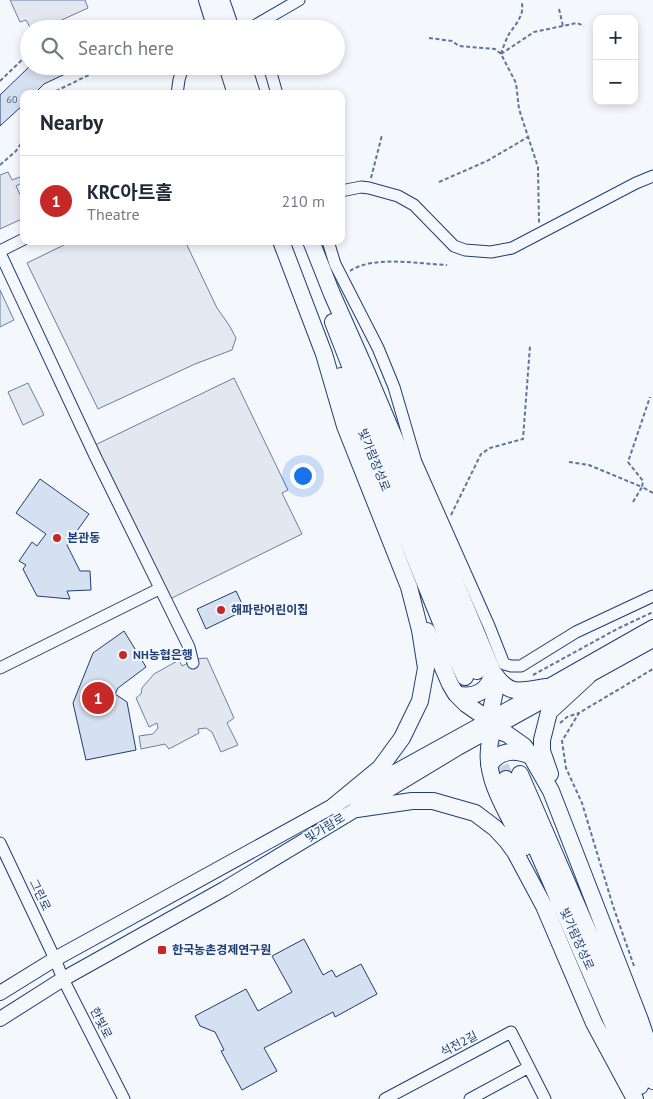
<!DOCTYPE html>
<html lang="en">
<head>
<meta charset="utf-8">
<style>
  :root { --surface:#fff; --page:#f6f6f7; --text:#1f2937; --muted:#747a83; --line:#e0e1e3; --accent:#c62828 }
  body { margin:0; font-family:"PT Sans","Noto Sans KR",sans-serif; background:var(--page); color:var(--text) }
  .controls { position:absolute; right:15px; top:15px; display:grid; overflow:hidden; border-radius:10px; box-shadow:0 2px 8px #0003 }
  .controls button { width:45px; height:45px; display:grid; place-items:center; padding:0; border:0; border-bottom:1px solid var(--line); background:var(--surface); color:var(--text); font:25px sans-serif }
  .you { position:absolute; left:302px; top:475px; width:18px; height:18px; margin:-12px; border:4px solid #fff; border-radius:50%; background:#1a73e8; box-shadow:0 0 0 8px #1a73e833 }
  .badge { display:grid; place-items:center; width:32px; height:32px; border-radius:50%; background:var(--accent); color:#fff; font-size:16px; font-weight:700 }
  .pin { position:absolute; translate:-50% -50%; border:2px solid #fff; box-shadow:0 1px 5px #0006 }
  .list { margin:0; padding:0; list-style:none }
  h2 { display:flex; justify-content:space-between; align-items:center; height:65px; margin:0; padding:0 20px; font-size:21px }
  h2 small { font-size:16px; font-weight:400; color:var(--muted) }
  .list li { display:grid; grid-template-columns:32px 1fr auto; gap:15px; align-items:center; box-sizing:border-box; height:90px; padding:0 20px; border-top:1px solid var(--line) }
  .list b { display:block; font-size:19px; white-space:nowrap }
  .list p { margin:0; font-size:16px; white-space:nowrap; color:var(--muted) }
  .list em { font-size:16px; font-style:normal; color:var(--muted) }
  .icon { flex:none; width:28px; height:28px; fill:none; stroke:currentColor; stroke-width:2; stroke-linecap:round; stroke-linejoin:round }
  .map { position:relative; flex:none; width:653px; height:1099px; overflow:hidden }
  .search { position:absolute; background:var(--surface); box-shadow:0 2px 8px #0003; left:20px; top:20px; width:325px; height:55px; display:flex; align-items:center; gap:12px; box-sizing:border-box; padding:0 18px; border-radius:28px; color:var(--muted); font-size:19px }
  .panel { position:absolute; background:var(--surface); box-shadow:0 2px 8px #0003; left:20px; top:90px; width:325px; height:155px; border-radius:10px }
  .map>svg:first-child { display:block }
</style>
</head>
<body>
<div class="map">
<svg width="653" height="1099" viewBox="0 0 653 1099">
  <rect width="100%" height="100%" fill="#f4f7fb"/>
  <!-- green -->
  <path fill="#e3e9f0" stroke="#687fa3" d="M72,241H185L217,308L229,325L236,338L232,350L195,364L98,409L27,263Z
    M0,290L14,320L0,327Z
    M28,383L44,415L23,425L8,392Z"/>
  <!-- parking -->
  <path fill="#e3e8f0" stroke="#687fa3" d="M10,0H85L88,8L42,29H31L26,20L20,22Z
    M8,172L12,180L20,177L22,183L16,186L24,203V218L0,229V175Z
    M234,378L288,490L282,493L302,534L168,600L93,446Z
    M207,658L234,718L227,723L238,745L221,752L212,732L206,728L198,729L199,733L169,749L165,744L141,749L139,736L153,734L158,728L157,723L149,727L136,698L141,694L142,688L154,674L179,660L182,666L196,659Z"/>
  <!-- building -->
  <path fill="#d5e0f0" stroke="#1d3f73" d="M30,66H82L44,84L34,94H24V104L0,126V95Z
    M40,479L89,514L67,545L80,571H90L91,590L67,591L70,599L37,596L23,569L26,565L19,561L32,542L37,546L46,534L16,513Z
    M236,591L245,610L206,629L197,609Z
    M124,631L146,667L118,688L115,694L127,702L136,750L86,760L73,703L93,653Z
    M304,939L323,975L332,970L336,977L361,964L377,994L335,1017L333,1012L264,1048L277,1071L242,1090L221,1051L224,1050L215,1032L200,1026L195,1016L246,989L258,1011L292,992L272,956Z"/>
  <g fill="none" stroke-linecap="round" stroke-linejoin="round">
    <!-- highway-tunnel -->
    <path stroke="#c9d2e0" stroke-width="16" stroke-dasharray="16 8" stroke-linecap="butt" d="M492,744L506,779"/>
    <!-- minor casing -->
    <g stroke="#1d3f73" stroke-width="13">
      <path id="minor" d="M249,29L299,0
        M269,66L277,94
        M177,94L179,80L183,66
        M341,191L361,187L369,188L398,196L414,205L454,246L465,250L491,252L512,248L636,183L653,176
        M328,241L335,264L378,348L394,387L416,462L489,626L504,664L511,666H521L576,632L653,596
        M0,251L24,239
        M0,253L96,458L189,647L193,663
        M0,668L159,589
        M0,843L55,959L63,979L124,1099
        M385,1099L511,1032L545,1099
        M470,1099L529,1067"/>
    </g>
    <!-- major casing -->
    <g stroke="#1d3f73" stroke-width="16">
      <path id="major" d="M0,993L55,959L489,720L653,627
        M0,1019L63,979L224,889L458,748L653,640"/>
    </g>
    <!-- highway casing -->
    <g stroke="#1d3f73" stroke-width="18">
      <path id="highway" d="M207,0L216,29
        M221,0L231,29
        M227,66L236,94
        M243,66L252,94
        M281,241L324,354L345,426L409,587L420,630L426,668L420,701L402,738L380,768L334,806
        M311,241L332,294L367,373L493,672C510,697 519,691 546,687
        M333,322L379,440L477,671
        M341,376L451,647L465,677
        M427,631L450,684L456,694L466,704L489,720L494,729L507,734L524,746L531,756L551,791L640,1020L653,1058
        M456,694C475,699 489,691 493,672
        M489,720L495,691L494,675
        M494,729C476,770 507,811 525,847
        M489,765C500,750 514,749 531,756
        M520,774L653,1081
        M550,774L542,751V740L549,712L588,676
        M506,779L640,1086
        M357,809L412,801H433L475,813L495,828L507,841L515,852L544,906L594,1023L635,1099"/>
    </g>
    <!-- path -->
    <path stroke="#5e769c" stroke-width="2" stroke-dasharray="4 2.5" stroke-linecap="butt" d="M559,9L563,26
      M82,29L93,24L104,29
      M429,38L452,41L459,46L495,49L501,54L516,83L519,109L538,167L539,223
      M501,54L534,32L577,23L584,26
      M501,54C503,47 506,40 509,34C516,24 526,13 521,1
      M0,81L29,53
      M50,94L107,66
      M0,165L16,151L24,139
      M371,178L382,135
      M439,182L487,161L528,137
      M350,271C374,255 418,264 447,265
      M569,462L589,465L642,487L643,481L628,462L650,397
      M633,502L642,487L653,493
      M451,515L481,454L490,448L523,439L530,346
      M533,675L617,629L653,612
      M560,723L567,717L579,713
      M634,966L613,906L582,803L566,768L562,741L579,713L653,669"/>
    <!-- minor -->
    <use href="#minor" stroke="#f4f7fb" stroke-width="11"/>
    <!-- major -->
    <use href="#major" stroke="#f4f7fb" stroke-width="14"/>
    <!-- highway -->
    <use href="#highway" stroke="#f4f7fb" stroke-width="16"/>
  </g>
  <!-- markers -->
  <g fill="#c62828" stroke="#f4f7fb" stroke-width="2">
    <circle cx="57" cy="538" r="5"/>
    <circle cx="221" cy="610" r="5"/>
    <circle cx="123" cy="655" r="5"/>
    <rect x="157" y="945" width="10" height="10" rx="2.5"/>
  </g>
  <g text-anchor="middle" stroke-width="4" stroke-linejoin="round" paint-order="stroke">
    <!-- number labels -->
    <g font-size="10" fill="#4b6792">
      <text x="12" y="103">60</text>
    </g>
    <!-- street labels -->
    <g font-size="12" fill="#1d3f73" stroke="#f4f7fb">
      <text transform="translate(374 460) rotate(68)" y="4">빛가람장성로</text>
      <text transform="translate(325 828) rotate(-31)" y="4">빛가람로</text>
      <text transform="translate(40 895) rotate(64)" y="4">그린로</text>
      <text transform="translate(577 939) rotate(66)" y="4">빛가람장성로</text>
      <text transform="translate(101 1023) rotate(63)" y="4">한빛로</text>
      <text transform="translate(459 1044) rotate(-28)" y="4">석전2길</text>
    </g>
    <!-- poi labels -->
    <g font-size="12" font-weight="bold" fill="#1d3f73" stroke="#f4f7fb" text-anchor="start">
      <text x="67" y="542">본관동</text>
      <text x="231" y="614">해파란어린이집</text>
      <text x="133" y="659">NH농협은행</text>
      <text x="172" y="954">한국농촌경제연구원</text>
    </g>
  </g>
</svg>
<div class="controls">
<button>+</button>
<button>−</button>
</div>
<div class="you"></div>
<div class="pin badge" style="left:98px;top:698px">1</div>
<div class="search"><svg class="icon" aria-label="search" viewBox="0 0 24 24"><circle cx="10" cy="10" r="6"/><path d="M15 15l6 6"/></svg>Search here</div>
<section class="panel">
<h2>Nearby<small></small></h2>
<ul class="list">
<li><span class="badge">1</span><div><b>KRC아트홀</b><p>Theatre</p></div><em>210 m</em></li>
</ul>
</section>
</div>
</body>
</html>
